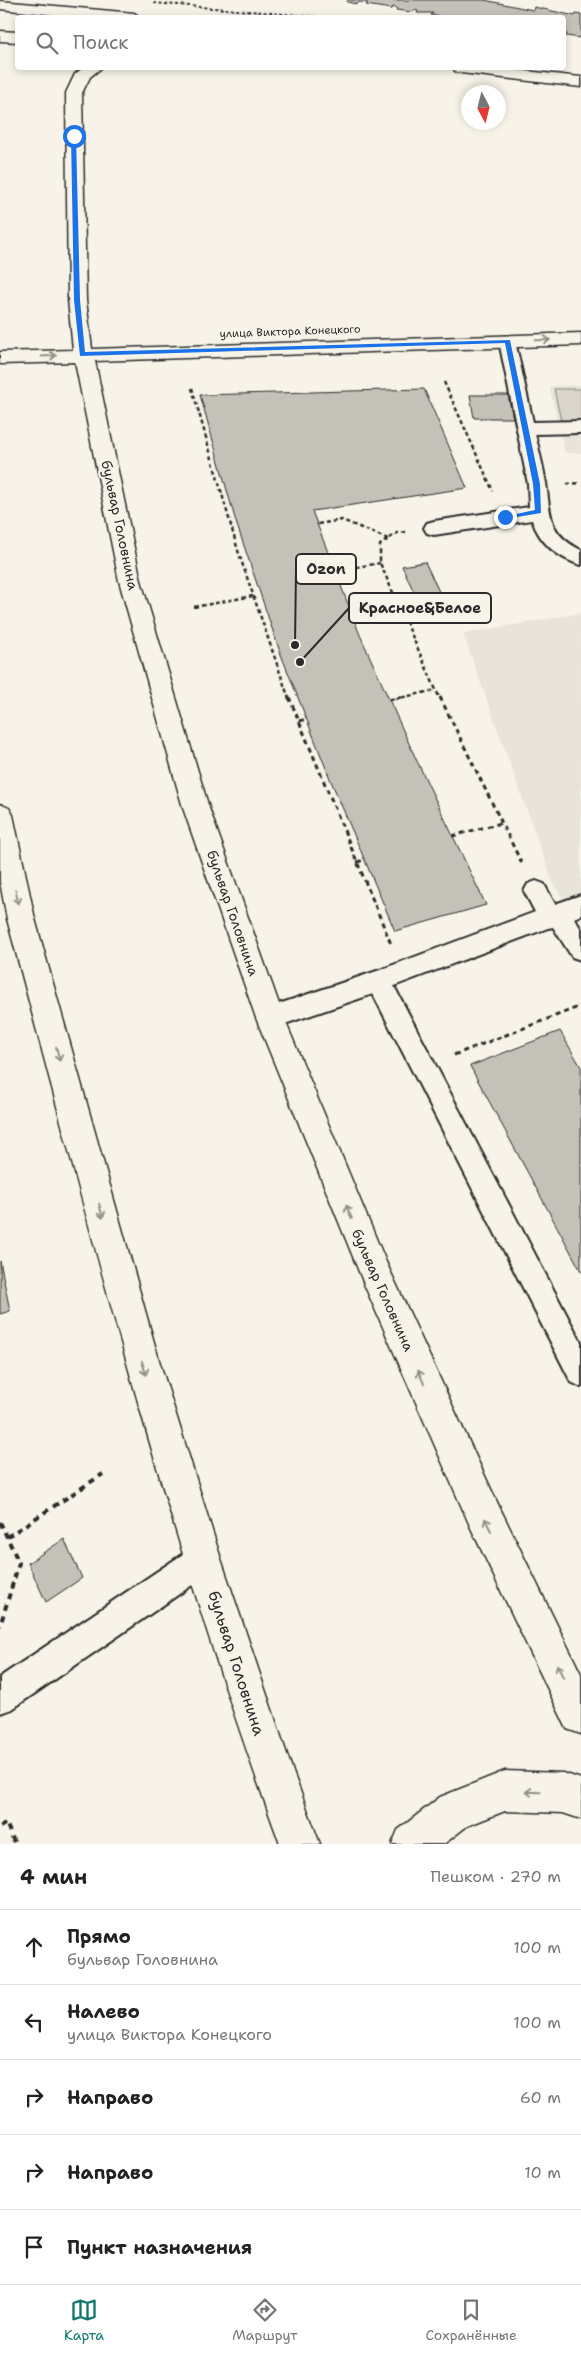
<!DOCTYPE html>
<html lang="ru">
<head>
<meta charset="utf-8">
<style>
  :root { --surface:#fff; --page:#f6f6f6; --text:#222; --muted:#767676; --line:#e0e0e0; --accent:#0f766e }
  body { margin:0; font-family:"Shantell Sans",sans-serif; background:var(--page); color:var(--text) }
  .compass { position:absolute; left:461px; top:85px; width:45px; height:45px; border-radius:50%; background:var(--surface); box-shadow:0 2px 8px #0003; rotate:173deg }
  .stop { position:absolute; width:15px; height:15px; margin:-11px; border:4px solid #1a73e8; border-radius:50%; background:#fff }
  .stop.end { background:#1a73e8; border-color:#fff; box-shadow:0 1px 5px #0008 }
  .list { margin:0; padding:0; list-style:none }
  h2 { display:flex; justify-content:space-between; align-items:center; height:65px; margin:0; padding:0 20px; font-size:21px }
  h2 small { font-size:16px; font-weight:400; color:var(--muted) }
  .list li { display:grid; grid-template-columns:32px 1fr auto; gap:15px; align-items:center; box-sizing:border-box; height:75px; padding:0 20px; border-top:1px solid var(--line) }
  .list b { display:block; font-size:19px; white-space:nowrap }
  .list p { margin:0; font-size:16px; white-space:nowrap; color:var(--muted) }
  .list em { font-size:16px; font-style:normal; color:var(--muted) }
  .icon { flex:none; width:28px; height:28px; fill:none; stroke:currentColor; stroke-width:2; stroke-linecap:round; stroke-linejoin:round }
  .map { position:relative; flex:none; width:581px; height:1844px; overflow:hidden }
  .search { position:absolute; background:var(--surface); box-shadow:0 2px 8px #0003; left:15px; right:15px; top:15px; height:55px; display:flex; align-items:center; gap:12px; box-sizing:border-box; padding:0 18px; border-radius:5px; color:var(--muted); font-size:19px }
  .sheet { height:440px; background:var(--surface) }
  nav { display:flex; justify-content:space-around; align-items:center; box-sizing:border-box; height:70px; border-top:1px solid var(--line); background:var(--surface); font-size:14px; color:var(--muted) }
  nav a { display:grid; justify-items:center; gap:2px }
  nav .on { color:var(--accent) }
  .map>svg:first-child { display:block }
</style>
</head>
<body>
<div class="map">
<svg width="581" height="1844" viewBox="0 0 581 1844">
  <rect width="100%" height="100%" fill="#f7f3e8"/>
  <filter id="ink" filterUnits="userSpaceOnUse"><feTurbulence type="fractalNoise" baseFrequency=".02" numOctaves="2"/><feDisplacementMap in="SourceGraphic" scale="10" xChannelSelector="R" yChannelSelector="G"/><feConvolveMatrix kernelMatrix="1 2 1 2 8 2 1 2 1" color-interpolation-filters="sRGB"/></filter>
  <g filter="url(#ink)">
    <!-- built -->
    <path fill="#e8e4da" d="M581,385V453H565L549,386Z
      M581,613V927L554,885L463,634Z"/>
    <!-- green -->
    <path fill="#dad6cc" stroke="#82807c" d="M554,389H581V421H561Z"/>
    <!-- building -->
    <path fill="#c4c1b9" stroke="#2b2b2b" d="M348,0H484L533,10L534,7L575,16L576,14L581,15V38L566,36L567,34L564,33V18H446L431,15L433,13H417L418,11L414,10L412,12L396,10L397,8L393,7L391,9L366,5L368,3L359,2L357,4L347,2Z
      M424,389L467,488L312,511L360,635L416,759L486,905L395,931L331,781L280,652L236,522L200,395Z
      M470,395H508L513,418H474Z
      M425,562L442,598L419,603L402,566Z
      M560,1031L581,1067V1271L470,1066Z
      M0,1261L10,1311L0,1314Z
      M64,1539L82,1578L46,1602L28,1563Z"/>
    <g fill="none" stroke-linecap="round" stroke-linejoin="round">
      <!-- lane casing -->
      <g stroke="#2b2b2b" stroke-width="4">
        <path id="lane" d="M507,336L513,337L515,341L533,422L581,421V433L535,434C539,450 543,466 546,483C551,515 547,533 581,550V565C558,558 540,543 532,520L434,535L427,533L424,528L427,523L434,521L529,507L528,484L499,341L501,337Z
          M536,881L544,884L555,904L581,895V915L574,918L581,929V960L572,957L553,927L548,928L394,986L581,1342V1387L571,1382L373,994L270,1029L261,1026L258,1018L261,1010L377,971L535,912L524,891L528,884Z
          M203,1543L214,1548L219,1559L214,1570L12,1709L0,1713V1677L192,1548Z"/>
      </g>
      <!-- street casing -->
      <g stroke="#2b2b2b" stroke-width="3">
        <path id="street" d="M83,68H101L90,77L82,93L86,300L92,349L581,333V345L95,361L141,581L209,808L284,1018L386,1262L496,1500L581,1674V1734L567,1729L470,1526L364,1284L256,1018L183,808L119,581L75,362L0,364V352L73,350L68,300L66,93L75,74Z
          M0,804L9,808L13,815L35,919L159,1360L221,1559L293,1772L320,1844H280C169,1542 90,1229 7,919L0,882Z
          M505,1771L563,1773L581,1779V1819L563,1813L505,1811L467,1826L444,1844H392L398,1830L440,1797Z"/>
      </g>
      <!-- secondary casing -->
      <g stroke="#2b2b2b" stroke-width="3">
        <path id="secondary" d="M0,1L134,13L141,18H82L0,9Z
          M0,31L18,32V42L0,41Z
          M453,68H498L581,77V87L461,73L455,71Z"/>
      </g>
      <!-- path-far3 -->
      <path stroke="#2b2b2b" stroke-width="2" stroke-dasharray="3 2.5" stroke-linecap="butt" d="M154,3L331,18"/>
      <!-- path-far2 -->
      <path stroke="#2b2b2b" stroke-width="2.5" stroke-dasharray="4 3" stroke-linecap="butt" d="M444,382L493,491
        M192,388L239,554L289,699
        M567,484L581,483
        M318,524L342,520L388,539
        M406,532L397,533L380,545V563L440,699
        M335,571L380,563
        M194,607L253,596
        M395,699L436,690"/>
      <!-- path-far1 -->
      <path stroke="#2b2b2b" stroke-width="3" stroke-dasharray="5 4" stroke-linecap="butt" d="M289,697L391,944
        M440,697L522,864
        M389,700L401,697
        M299,721L307,719
        M452,836L501,823
        M357,862L364,860
        M454,1055L581,1006"/>
      <!-- path -->
      <path stroke="#2b2b2b" stroke-width="4" stroke-dasharray="6 5" stroke-linecap="butt" d="M0,1522L19,1563L0,1626
        M7,1537L103,1474
        M0,1827L6,1823L15,1844"/>
      <!-- lane -->
      <use href="#lane" fill="#f7f3e8" fill-rule="evenodd"/>
      <!-- street -->
      <use href="#street" fill="#f7f3e8" fill-rule="evenodd"/>
      <!-- secondary -->
      <use href="#secondary" fill="#f7f3e8" fill-rule="evenodd"/>
    </g>
    <!-- one-way arrows -->
    <defs><path id="oneway-shaft" d="M-6 0H5M1.5-3L5.5 0L1.5 3" fill="none" stroke-width="1.6" stroke-linecap="round" stroke-linejoin="round" transform="scale(1.25)"/></defs>
    <g stroke="#918f8a">
      <use href="#oneway-shaft" transform="translate(543 340) rotate(-2)"/>
      <use href="#oneway-shaft" transform="translate(49 356) rotate(-3)"/>
      <use href="#oneway-shaft" transform="translate(17 897) rotate(78)"/>
      <use href="#oneway-shaft" transform="translate(58 1054) rotate(75)"/>
      <use href="#oneway-shaft" transform="translate(101 1211) rotate(75)"/>
      <use href="#oneway-shaft" transform="translate(349 1212) rotate(-112)"/>
      <use href="#oneway-shaft" transform="translate(144 1368) rotate(73)"/>
      <use href="#oneway-shaft" transform="translate(421 1377) rotate(-114)"/>
      <use href="#oneway-shaft" transform="translate(488 1525) rotate(-116)"/>
      <use href="#oneway-shaft" transform="translate(560 1671) rotate(-116)"/>
      <use href="#oneway-shaft" transform="translate(533 1792) rotate(-178)"/>
    </g>
  </g>
  <!-- route -->
  <path fill="#1a73e8" d="M74,134L76,136L80,300L85,352L510,340L540,484L541,513L505,519L502,517L535,510L533,484L505,343L80,356L74,300L71,136Z"/>
  <g text-anchor="middle" stroke-width="4.5" stroke-linejoin="round" paint-order="stroke">
    <!-- far-street labels -->
    <g font-size="11" fill="#2b2b2b" stroke="#f7f3e8">
      <text transform="translate(290 331) rotate(-2)" y="4">улица Виктора Конецкого</text>
    </g>
    <!-- street labels -->
    <g font-size="14" fill="#2b2b2b" stroke="#f7f3e8">
      <text transform="translate(120 525) rotate(78)" y="5">бульвар Головнина</text>
      <text transform="translate(233 913) rotate(71)" y="5">бульвар Головнина</text>
      <text transform="translate(383 1290) rotate(66)" y="5">бульвар Головнина</text>
    </g>
    <!-- near-street labels -->
    <g font-size="16" fill="#2b2b2b" stroke="#f7f3e8">
      <text transform="translate(237 1663) rotate(72)" y="6">бульвар Головнина</text>
    </g>
  </g>
  <!-- callouts -->
  <path fill="none" stroke="#2b2b2b" stroke-width="2" d="M295 645L296 569M300 662L349 608"/>
  <g fill="#2b2b2b" stroke="#f7f3e8" stroke-width="2">
    <circle cx="295" cy="645" r="5"/>
    <circle cx="300" cy="662" r="5"/>
  </g>
  <g fill="#f7f3e8" stroke="#2b2b2b" stroke-width="2">
    <rect x="296" y="554" width="60" height="30" rx="5"/>
    <rect x="349" y="593" width="142" height="30" rx="5"/>
  </g>
  <g font-size="15" text-anchor="middle" font-weight="bold" fill="#2b2b2b">
    <text x="326" y="574">Ozon</text>
    <text x="420" y="613">Красное&amp;Белое</text>
  </g>
</svg>
<svg class="compass" viewBox="-18 -18 36 36"><path d="M0-13l5 13h-10z" fill="#e53935"/><path d="M0 13l5-13h-10z" fill="#767676"/></svg>
<div class="stop" style="left:74px;top:136px"></div>
<div class="stop end" style="left:505px;top:517px"></div>
<div class="search"><svg class="icon" aria-label="search" viewBox="0 0 24 24"><circle cx="10" cy="10" r="6"/><path d="M15 15l6 6"/></svg>Поиск</div>
</div>
<section class="sheet">
<h2>4 мин<small>Пешком · 270 m</small></h2>
<ul class="list">
<li><svg class="icon" aria-label="ahead" viewBox="0 0 24 24"><path d="M12 20V5M6 11l6-6 6 6"/></svg><div><b>Прямо</b><p>бульвар Головнина</p></div><em>100 m</em></li>
<li><svg class="icon" aria-label="left" viewBox="0 0 24 24"><path d="M17 20v-9H6M10 6l-5 5 5 5"/></svg><div><b>Налево</b><p>улица Виктора Конецкого</p></div><em>100 m</em></li>
<li><svg class="icon" aria-label="right" viewBox="0 0 24 24"><path d="M7 20v-9h11M14 6l5 5-5 5"/></svg><div><b>Направо</b></div><em>60 m</em></li>
<li><svg class="icon" aria-label="right" viewBox="0 0 24 24"><path d="M7 20v-9h11M14 6l5 5-5 5"/></svg><div><b>Направо</b></div><em>10 m</em></li>
<li><svg class="icon" aria-label="arrive" viewBox="0 0 24 24"><path d="M6 21V4h12l-3 4 3 4H6"/></svg><div><b>Пункт назначения</b></div></li>
</ul>
</section>
<nav>
<a class="on"><svg class="icon" aria-label="map" viewBox="0 0 24 24"><path d="M3 6l6-2 6 2 6-2v14l-6 2-6-2-6 2zM9 4v14M15 6v14"/></svg>Карта</a>
<a><svg class="icon" aria-label="directions" viewBox="0 0 24 24"><path d="M12 3l9 9-9 9-9-9zM9 14v-3h6M13 9l2 2-2 2"/></svg>Маршрут</a>
<a><svg class="icon" aria-label="saved" viewBox="0 0 24 24"><path d="M7 4h10v16l-5-4-5 4z"/></svg>Сохранённые</a>
</nav>
</body>
</html>
